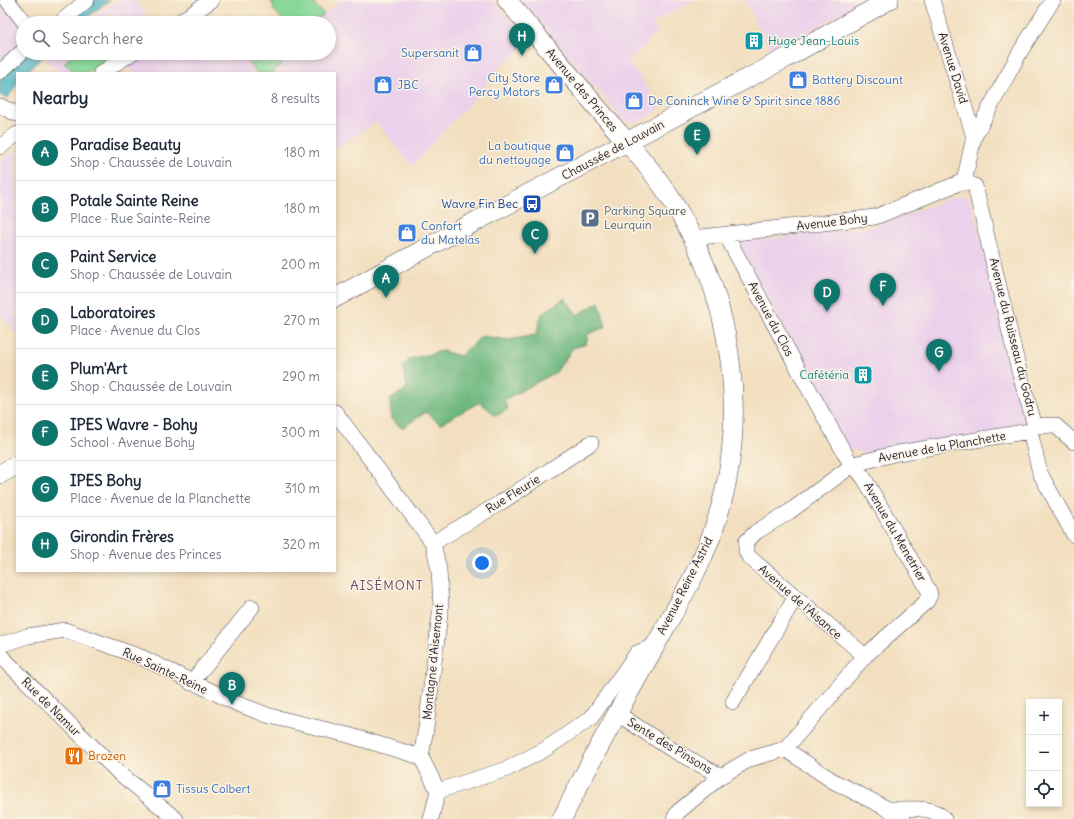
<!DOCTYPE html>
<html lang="en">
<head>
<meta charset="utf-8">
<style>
  :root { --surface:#fff; --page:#f6f6f7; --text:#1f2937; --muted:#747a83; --line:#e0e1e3; --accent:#0f766e }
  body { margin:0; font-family:Delius,sans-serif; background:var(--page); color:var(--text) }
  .controls { position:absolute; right:12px; bottom:12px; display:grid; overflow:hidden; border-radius:0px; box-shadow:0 2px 6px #0003 }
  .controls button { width:36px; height:36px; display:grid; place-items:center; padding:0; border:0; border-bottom:1px solid var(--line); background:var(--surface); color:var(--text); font:20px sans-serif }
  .you { position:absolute; left:482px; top:563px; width:14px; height:14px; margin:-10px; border:3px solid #fff; border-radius:50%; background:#1a73e8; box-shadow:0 0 0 6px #1a73e833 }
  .badge { display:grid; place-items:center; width:26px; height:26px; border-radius:50%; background:var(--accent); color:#fff; font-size:13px; font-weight:700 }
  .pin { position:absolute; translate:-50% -33px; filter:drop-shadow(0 1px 2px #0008) }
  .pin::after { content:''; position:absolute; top:21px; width:14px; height:12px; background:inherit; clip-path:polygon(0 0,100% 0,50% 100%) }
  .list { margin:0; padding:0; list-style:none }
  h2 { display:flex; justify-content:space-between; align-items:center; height:52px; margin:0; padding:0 16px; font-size:17px }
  h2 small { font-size:13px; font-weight:400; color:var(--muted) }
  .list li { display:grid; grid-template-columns:26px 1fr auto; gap:12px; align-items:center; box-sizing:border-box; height:56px; padding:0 16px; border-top:1px solid var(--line) }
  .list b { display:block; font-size:15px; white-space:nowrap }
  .list p { margin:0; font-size:13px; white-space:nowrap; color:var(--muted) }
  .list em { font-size:13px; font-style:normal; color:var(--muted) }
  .icon { flex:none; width:22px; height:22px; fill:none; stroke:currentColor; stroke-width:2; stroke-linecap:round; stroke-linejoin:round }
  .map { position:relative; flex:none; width:1074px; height:819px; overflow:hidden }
  .search { position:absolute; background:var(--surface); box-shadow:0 2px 6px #0003; left:16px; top:16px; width:320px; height:44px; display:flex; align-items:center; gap:10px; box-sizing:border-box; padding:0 14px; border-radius:22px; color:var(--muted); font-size:15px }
  .panel { position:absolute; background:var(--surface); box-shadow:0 2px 6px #0003; left:16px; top:72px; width:320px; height:500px; border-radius:0px }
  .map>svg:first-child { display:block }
</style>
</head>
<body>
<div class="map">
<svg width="1074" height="819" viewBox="0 0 1074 819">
  <rect width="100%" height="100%" fill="#fcf5e5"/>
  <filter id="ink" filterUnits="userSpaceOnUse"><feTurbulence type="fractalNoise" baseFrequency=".025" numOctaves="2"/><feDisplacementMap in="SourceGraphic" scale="8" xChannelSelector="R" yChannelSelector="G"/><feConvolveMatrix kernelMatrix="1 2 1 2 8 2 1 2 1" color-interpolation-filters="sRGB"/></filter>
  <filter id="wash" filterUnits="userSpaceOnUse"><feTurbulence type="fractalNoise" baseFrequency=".012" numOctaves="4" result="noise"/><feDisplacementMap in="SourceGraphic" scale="16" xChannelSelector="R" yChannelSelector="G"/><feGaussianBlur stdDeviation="0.9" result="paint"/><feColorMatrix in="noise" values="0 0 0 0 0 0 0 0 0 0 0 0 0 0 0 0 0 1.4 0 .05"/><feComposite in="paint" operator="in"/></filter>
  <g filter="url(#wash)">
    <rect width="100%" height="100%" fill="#f2dfbf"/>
    <!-- built -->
    <path fill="#ebd1eb" d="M0,0L23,26V44L0,63Z
      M120,0H136L151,23H85L107,7Z
      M341,0H493L530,42L485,80L488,83L412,166L376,122L335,149V73H275L273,70L296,53H329V23H313Z
      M521,0H695L653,23L658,34L646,40L648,44L628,61L636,73L638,72L660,110L637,122L629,123L622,119Z
      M744,0H867L772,51Z
      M52,53H118L87,73H60L46,60Z
      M147,53H241L257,73H134L127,65Z
      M17,149V334L0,313V161Z
      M967,196L972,205L1007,344L1024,421L1021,429L868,454L848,449L737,242L870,227L955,197Z"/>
    <!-- green -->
    <path fill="#88d898" stroke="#557d6a" d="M270,0H310L324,14L313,23H286L272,8L274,6Z
      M75,53H118L87,73H76L64,63Z
      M241,53H273L282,64L273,70L275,73H257Z"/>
    <!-- forest -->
    <path fill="#6eb880" stroke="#486d5e" d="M565,298L577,315L599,302L606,327L588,334L586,344L573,348L556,372L504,400L508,409L496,416L480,402L440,424L426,412L402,428L391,419L390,400L407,388L403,366L410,359L442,351L460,356L482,336L508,340L536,335L542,314Z"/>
    <!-- water -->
    <path fill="#46b2c4" stroke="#346a80" d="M93,0H110L79,23H64Z
      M29,53H46L26,73H17V84L7,99L0,95V81L4,74Z"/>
  </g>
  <g filter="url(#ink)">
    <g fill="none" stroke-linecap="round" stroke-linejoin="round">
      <!-- minor casing -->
      <g stroke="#413e4f" stroke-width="16">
        <path id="minor" d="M7,0L25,23
          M932,0L974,137
          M60,23L87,0
          M178,23L212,0
          M0,72L23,51
          M101,73L132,53
          M0,106L17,114
          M0,147L17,134
          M964,181L975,186L1020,375L1035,426
          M964,181L974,137L1020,52L1053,0
          M693,238L875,217L964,181
          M335,412L433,543L439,570L441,606L426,728L421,757L438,791L431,819
          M1035,426L1030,431L1040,473L1074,535
          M1035,426L1055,425L1074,442
          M433,543L500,503L591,443
          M0,645L28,636L65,630L141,657L238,704L270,716L348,735L421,757
          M0,655L118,772L176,819
          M865,656L749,557L746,551V542L756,532L789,512L854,464L898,453L1030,431
          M191,683L252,607
          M733,702L795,598
          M618,714L671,749L721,776
          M785,749L833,781L888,809L903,819
          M438,791L507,769L544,750L591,718L637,653L654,646
          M889,809C907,810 932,804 944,819
          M674,819L678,812L721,776L750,759L785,749L865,656L927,601L930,595L929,591L864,478L848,459L816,402L726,235"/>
      </g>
      <!-- major casing -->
      <g stroke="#413e4f" stroke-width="20">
        <path id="major" d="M507,0C540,39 573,79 606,118C629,145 654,171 673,202C734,301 752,423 712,534C698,573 675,609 655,646C623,703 590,760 562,819
          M335,298L448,236L786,58L889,0
          M0,474L17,465"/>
      </g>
      <!-- minor -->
      <use href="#minor" stroke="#fff" stroke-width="15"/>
      <!-- major -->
      <use href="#major" stroke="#fff" stroke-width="19"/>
    </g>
  </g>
  <!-- icons -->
  <defs>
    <g id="building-square" transform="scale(1)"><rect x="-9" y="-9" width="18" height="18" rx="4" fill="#0f9aa8" stroke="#fcf5e5"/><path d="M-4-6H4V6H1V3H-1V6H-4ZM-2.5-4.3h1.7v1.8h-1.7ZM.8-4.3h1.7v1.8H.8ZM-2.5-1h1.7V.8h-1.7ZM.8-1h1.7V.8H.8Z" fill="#fff"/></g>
    <g id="shop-square" transform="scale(1)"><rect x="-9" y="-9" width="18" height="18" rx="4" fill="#3f7fe0" stroke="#fcf5e5"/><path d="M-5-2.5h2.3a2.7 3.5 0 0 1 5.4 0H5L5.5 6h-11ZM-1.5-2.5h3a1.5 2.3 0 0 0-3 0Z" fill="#fff"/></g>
    <g id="bus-square" transform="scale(1)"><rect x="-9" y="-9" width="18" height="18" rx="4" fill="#1a4fb4" stroke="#fcf5e5"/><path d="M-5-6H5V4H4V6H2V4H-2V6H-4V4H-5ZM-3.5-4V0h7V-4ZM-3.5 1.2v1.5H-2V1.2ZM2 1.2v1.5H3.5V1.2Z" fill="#fff"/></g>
    <g id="parking-square" transform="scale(1)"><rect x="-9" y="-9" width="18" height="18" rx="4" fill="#5c6f8a" stroke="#fcf5e5"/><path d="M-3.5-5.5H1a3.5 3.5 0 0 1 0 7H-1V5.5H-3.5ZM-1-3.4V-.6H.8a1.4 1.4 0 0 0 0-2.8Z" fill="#fff"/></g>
    <g id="restaurant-square" transform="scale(1)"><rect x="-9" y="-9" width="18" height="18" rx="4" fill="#e8710a" stroke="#fcf5e5"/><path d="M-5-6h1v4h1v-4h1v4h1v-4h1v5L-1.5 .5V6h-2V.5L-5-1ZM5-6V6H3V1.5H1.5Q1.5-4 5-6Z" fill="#fff"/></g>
  </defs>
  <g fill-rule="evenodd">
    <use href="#building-square" x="754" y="41"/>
    <use href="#shop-square" x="473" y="53"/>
    <use href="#shop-square" x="798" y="80"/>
    <use href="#shop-square" x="383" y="85"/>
    <use href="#shop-square" x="554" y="85"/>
    <use href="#shop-square" x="634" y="101"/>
    <use href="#shop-square" x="565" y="153"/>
    <use href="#bus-square" x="532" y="204"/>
    <use href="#parking-square" x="590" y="218"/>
    <use href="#shop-square" x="407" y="233"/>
    <use href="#building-square" x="863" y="375"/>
    <use href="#restaurant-square" x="74" y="756"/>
    <use href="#shop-square" x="162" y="789"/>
  </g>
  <g text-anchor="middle" stroke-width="3" stroke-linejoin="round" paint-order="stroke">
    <!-- culture labels -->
    <g font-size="12" fill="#0d838f" stroke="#fcf5e5" text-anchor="start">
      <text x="768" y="45">Huge Jean-Louis</text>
      <text x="849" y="379" text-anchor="end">Cafétéria</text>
    </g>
    <!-- shop labels -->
    <g font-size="12" fill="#366cbe" stroke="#fcf5e5" text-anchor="start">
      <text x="459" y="57" text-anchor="end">Supersanit</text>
      <text x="540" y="82" text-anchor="end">City Store<tspan x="540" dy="14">Percy Motors</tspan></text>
      <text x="812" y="84">Battery Discount</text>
      <text x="397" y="89">JBC</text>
      <text x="648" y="105">De Coninck Wine &amp; Spirit since 1886</text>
      <text x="551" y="150" text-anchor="end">La boutique<tspan x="551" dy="14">du nettoyage</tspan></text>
      <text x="421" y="230">Confort<tspan x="421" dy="14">du Matelas</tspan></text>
      <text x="176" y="793">Tissus Colbert</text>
    </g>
    <!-- street labels -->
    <g font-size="12" fill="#22223b" stroke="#fcf5e5">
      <text transform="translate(953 68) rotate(73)" y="4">Avenue David</text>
      <text transform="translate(582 90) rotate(50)" y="4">Avenue des Princes</text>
      <text transform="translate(613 150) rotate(-28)" y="4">Chaussée de Louvain</text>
      <text transform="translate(832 222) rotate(-7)" y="4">Avenue Bohy</text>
      <text transform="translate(771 319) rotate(62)" y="4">Avenue du Clos</text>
      <text transform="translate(1013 337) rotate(76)" y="4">Avenue du Ruisseau du Godru</text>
      <text transform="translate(942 447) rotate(-10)" y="4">Avenue de la Planchette</text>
      <text transform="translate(513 494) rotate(-32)" y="4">Rue Fleurie</text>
      <text transform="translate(895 532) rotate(60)" y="4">Avenue du Menetrier</text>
      <text transform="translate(685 586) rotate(-63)" y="4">Avenue Reine Astrid</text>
      <text transform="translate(800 602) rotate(41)" y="4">Avenue de l'Aisance</text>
      <text transform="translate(433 662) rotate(-84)" y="4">Montagne d'Aisemont</text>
      <text transform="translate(165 671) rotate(25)" y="4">Rue Sainte-Reine</text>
      <text transform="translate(51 707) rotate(45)" y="4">Rue de Namur</text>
      <text transform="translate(670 746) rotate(31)" y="4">Sente des Pinsons</text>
    </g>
    <!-- transit labels -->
    <g font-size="12" fill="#164399" stroke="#fcf5e5" text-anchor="end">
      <text x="518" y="208">Wavre Fin Bec</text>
    </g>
    <!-- service labels -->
    <g font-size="12" fill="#4e5e75" stroke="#fcf5e5" text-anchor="start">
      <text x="604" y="215">Parking Square<tspan x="604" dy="14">Leurquin</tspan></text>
    </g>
    <!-- food labels -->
    <g font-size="12" fill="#c56008" stroke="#fcf5e5" text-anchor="start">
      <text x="88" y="760">Brozen</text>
    </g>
    <!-- neighbourhood labels -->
    <g font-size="13" letter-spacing="1" fill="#684f6e" stroke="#fcf5e5">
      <text x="387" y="590">AISÉMONT</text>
    </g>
  </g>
</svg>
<div class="controls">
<button>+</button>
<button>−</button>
<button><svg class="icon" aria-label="locate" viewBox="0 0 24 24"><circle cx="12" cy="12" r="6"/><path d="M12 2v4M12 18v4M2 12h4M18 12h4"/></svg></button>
</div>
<div class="you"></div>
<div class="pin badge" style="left:386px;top:298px">A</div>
<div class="pin badge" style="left:232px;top:705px">B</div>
<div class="pin badge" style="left:535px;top:254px">C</div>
<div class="pin badge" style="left:827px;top:312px">D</div>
<div class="pin badge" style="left:697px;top:155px">E</div>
<div class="pin badge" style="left:883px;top:306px">F</div>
<div class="pin badge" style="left:939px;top:372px">G</div>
<div class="pin badge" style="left:522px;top:56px">H</div>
<div class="search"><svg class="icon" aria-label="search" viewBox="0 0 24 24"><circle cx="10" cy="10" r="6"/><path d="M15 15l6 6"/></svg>Search here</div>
<section class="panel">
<h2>Nearby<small>8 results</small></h2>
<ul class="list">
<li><span class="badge">A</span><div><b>Paradise Beauty</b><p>Shop · Chaussée de Louvain</p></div><em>180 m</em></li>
<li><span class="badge">B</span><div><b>Potale Sainte Reine</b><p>Place · Rue Sainte-Reine</p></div><em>180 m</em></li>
<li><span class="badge">C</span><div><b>Paint Service</b><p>Shop · Chaussée de Louvain</p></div><em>200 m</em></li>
<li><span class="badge">D</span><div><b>Laboratoires</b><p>Place · Avenue du Clos</p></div><em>270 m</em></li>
<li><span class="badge">E</span><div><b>Plum'Art</b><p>Shop · Chaussée de Louvain</p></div><em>290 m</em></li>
<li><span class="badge">F</span><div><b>IPES Wavre - Bohy</b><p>School · Avenue Bohy</p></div><em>300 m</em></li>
<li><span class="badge">G</span><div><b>IPES Bohy</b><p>Place · Avenue de la Planchette</p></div><em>310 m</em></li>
<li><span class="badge">H</span><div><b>Girondin Frères</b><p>Shop · Avenue des Princes</p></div><em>320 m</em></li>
</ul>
</section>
</div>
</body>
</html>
